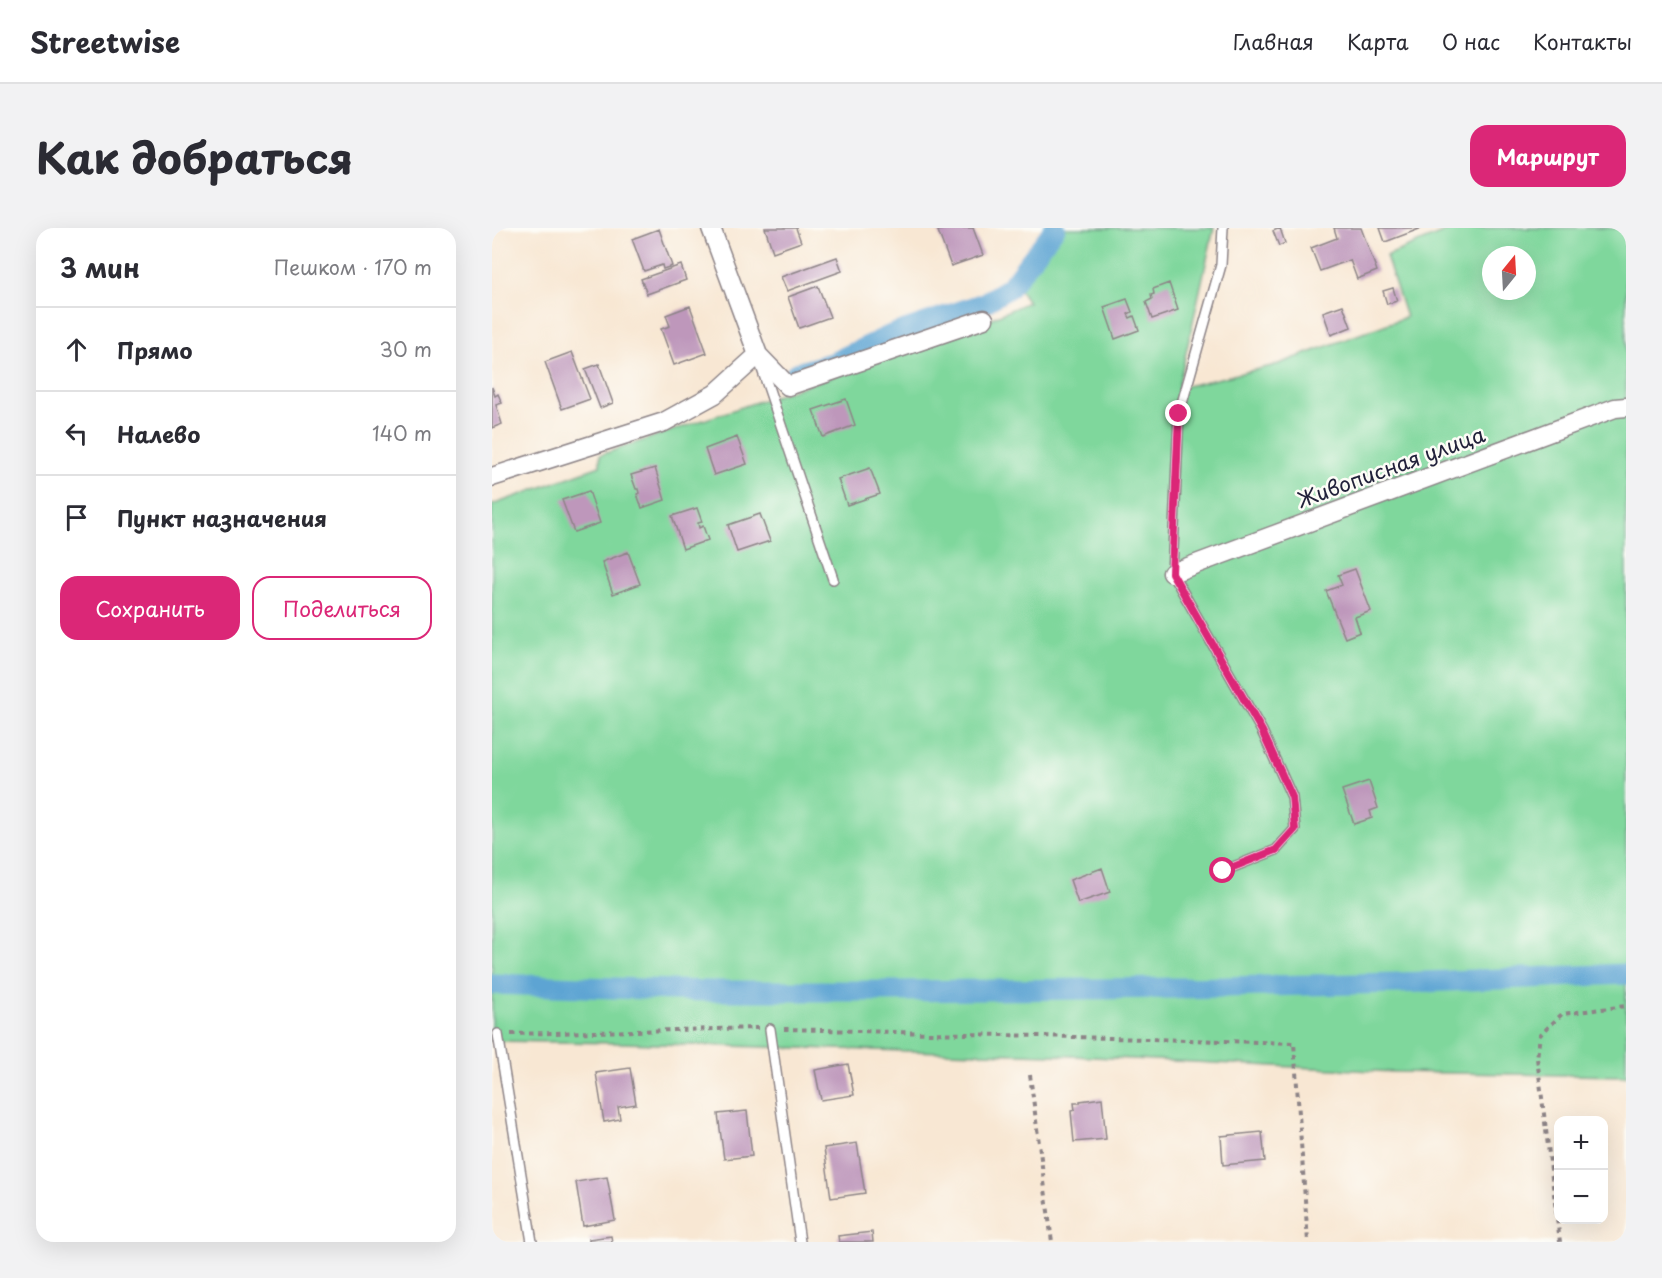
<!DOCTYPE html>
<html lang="ru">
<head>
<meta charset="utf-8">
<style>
  :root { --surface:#fff; --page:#f2f2f3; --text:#2b2b33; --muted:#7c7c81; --line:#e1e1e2; --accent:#db2777 }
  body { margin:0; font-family:"Playpen Sans",sans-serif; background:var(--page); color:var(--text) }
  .controls { position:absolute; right:18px; bottom:18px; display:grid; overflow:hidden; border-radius:12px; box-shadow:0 6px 24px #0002 }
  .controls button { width:54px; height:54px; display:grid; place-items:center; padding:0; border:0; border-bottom:2px solid var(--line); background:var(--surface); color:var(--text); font:30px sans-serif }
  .compass { position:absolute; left:990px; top:18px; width:54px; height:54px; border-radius:50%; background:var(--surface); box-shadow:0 6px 24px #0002; rotate:18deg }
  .stop { position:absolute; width:18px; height:18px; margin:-14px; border:4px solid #db2777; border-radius:50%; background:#fff }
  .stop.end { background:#db2777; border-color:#fff; box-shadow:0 2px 6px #0008 }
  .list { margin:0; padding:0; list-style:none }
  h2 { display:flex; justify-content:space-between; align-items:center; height:78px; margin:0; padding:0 24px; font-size:26px }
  h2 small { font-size:20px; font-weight:400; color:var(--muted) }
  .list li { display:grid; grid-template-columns:39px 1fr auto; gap:18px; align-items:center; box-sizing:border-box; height:84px; padding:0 24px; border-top:2px solid var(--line) }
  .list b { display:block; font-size:22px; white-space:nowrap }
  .list em { font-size:20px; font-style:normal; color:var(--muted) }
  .actions { display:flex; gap:12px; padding:18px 24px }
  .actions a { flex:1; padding:14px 0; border:2px solid var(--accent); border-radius:18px; text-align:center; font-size:21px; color:var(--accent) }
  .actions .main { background:var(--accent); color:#fff }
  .icon { flex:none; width:33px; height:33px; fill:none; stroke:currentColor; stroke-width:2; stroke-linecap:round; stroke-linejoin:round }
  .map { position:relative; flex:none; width:1134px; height:1014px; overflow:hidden; border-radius:18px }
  header { display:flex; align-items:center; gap:36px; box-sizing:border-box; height:84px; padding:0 30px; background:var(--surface); border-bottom:2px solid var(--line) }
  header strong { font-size:28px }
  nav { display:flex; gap:33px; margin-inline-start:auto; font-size:21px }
  .intro { display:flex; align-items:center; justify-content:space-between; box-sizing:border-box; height:144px; padding:0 36px }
  h1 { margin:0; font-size:42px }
  .button { padding:15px 27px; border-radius:18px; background:var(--accent); color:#fff; font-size:21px; font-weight:700 }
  main { display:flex; gap:36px; padding:0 36px }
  aside { flex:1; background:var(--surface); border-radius:18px; box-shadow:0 6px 24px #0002 }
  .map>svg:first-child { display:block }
</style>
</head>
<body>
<header>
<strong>Streetwise</strong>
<nav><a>Главная</a><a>Карта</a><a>О нас</a><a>Контакты</a></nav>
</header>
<div class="intro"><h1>Как добраться</h1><a class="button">Маршрут</a></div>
<main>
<aside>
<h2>3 мин<small>Пешком · 170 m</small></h2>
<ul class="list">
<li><svg class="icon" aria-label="ahead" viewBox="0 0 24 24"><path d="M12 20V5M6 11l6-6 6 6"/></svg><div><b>Прямо</b></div><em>30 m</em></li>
<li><svg class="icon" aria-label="left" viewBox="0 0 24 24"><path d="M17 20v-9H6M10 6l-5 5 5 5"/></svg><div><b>Налево</b></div><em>140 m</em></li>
<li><svg class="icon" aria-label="arrive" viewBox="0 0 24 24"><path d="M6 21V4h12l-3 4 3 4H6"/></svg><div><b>Пункт назначения</b></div></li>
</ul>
<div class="actions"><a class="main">Сохранить</a><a>Поделиться</a></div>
</aside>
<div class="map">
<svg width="1134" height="1014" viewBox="0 0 1134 1014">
  <rect width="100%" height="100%" fill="#fdfcf7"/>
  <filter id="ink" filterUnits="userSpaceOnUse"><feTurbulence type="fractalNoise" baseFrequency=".0167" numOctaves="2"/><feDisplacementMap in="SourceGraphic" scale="12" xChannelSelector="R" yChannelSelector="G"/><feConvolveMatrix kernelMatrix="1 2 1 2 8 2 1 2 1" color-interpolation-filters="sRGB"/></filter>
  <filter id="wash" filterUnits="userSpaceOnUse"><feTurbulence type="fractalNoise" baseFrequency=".008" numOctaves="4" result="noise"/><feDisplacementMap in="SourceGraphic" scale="24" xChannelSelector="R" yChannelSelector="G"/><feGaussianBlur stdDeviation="1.35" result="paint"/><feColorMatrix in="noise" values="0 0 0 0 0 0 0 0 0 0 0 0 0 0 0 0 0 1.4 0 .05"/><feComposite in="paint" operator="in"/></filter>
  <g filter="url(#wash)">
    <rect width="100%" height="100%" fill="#f8e7d3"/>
    <!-- green -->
    <path fill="#7fd79c" stroke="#507c6c" stroke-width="1.5" fill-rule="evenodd" d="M572,0H722L686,160L784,137L914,89L894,28L962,0H1134V848L903,844L561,827L129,815L0,813V277L108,238V227L460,108L536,74L524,56ZM999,27H1035V63H999Z"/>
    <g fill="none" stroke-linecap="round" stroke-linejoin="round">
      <!-- canal -->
      <path stroke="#5da4d3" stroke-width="21" d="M304,145L342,134L399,107L492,75L518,59L563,0
        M0,756L213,763H406L688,760L906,755L1134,746"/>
    </g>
    <g id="blocks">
      <!-- building -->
      <path fill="#be97bb" d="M273,0H304L309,14L281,24Z
        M455,0H481L491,27L459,38L446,3Z
        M788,0L793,15L787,18L781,3Z
        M842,0H869L885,43L865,51L858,32L828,43L819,20L845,10Z
        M888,0H930L893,14Z
        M167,1L180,38L171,41L170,37L152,43L140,11Z
        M345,29L350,43L295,63L289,49Z
        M189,37L194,52L155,66L149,51Z
        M677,55L686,82L660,91L654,74L660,71L659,67L662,66L661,61Z
        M326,58L338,89L307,100L296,69Z
        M901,60L905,73L895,76L891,63Z
        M635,71L640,84L636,86L638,90L642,88L647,102L623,111L612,79Z
        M851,77L859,99L839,107L831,84Z
        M198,78L215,125L182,137L169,101L178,98L174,87Z
        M80,124L98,171L70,181L53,134Z
        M107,136L121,175L108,180L93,141Z
        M0,159L3,168L6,166L10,175L4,177L10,196L0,200Z
        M354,171L363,197L331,209L321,182Z
        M245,209L255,236L222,247L213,221Z
        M163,240L173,272L150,280L145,266L147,265L146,261H144L139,247Z
        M378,240L388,266L355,277L346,251Z
        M97,263L108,295L82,304L70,272Z
        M205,280L210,294L206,295L207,300L211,298L216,312L191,321L180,288Z
        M268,286L278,313L245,324L236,297Z
        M136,324L148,356L121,366L110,334Z
        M863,341L879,383L863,389L868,404L853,410L834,363L850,357L846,347Z
        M877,553L886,580L878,583L880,590L862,596L850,562Z
        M610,640L618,664L586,675L578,652Z
        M356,836L362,867L329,872L323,842Z
        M138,840L144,876L126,879L128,891L112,894L104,845Z
        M610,870L614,911L582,914L579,883L583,882L582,875H588V873Z
        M255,883L260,928L232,931L226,886Z
        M770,904L773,933L731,937L729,908Z
        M365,915L373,965L339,970L332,920Z
        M115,949L123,992L91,998L84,954Z
        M380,1004L381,1014H347L346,1008Z
        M119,1008L120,1014H97V1011Z"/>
    </g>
  </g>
  <g filter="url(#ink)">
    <use href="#blocks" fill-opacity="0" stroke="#8d8487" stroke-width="1.5"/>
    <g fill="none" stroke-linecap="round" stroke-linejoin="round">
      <!-- service casing -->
      <g stroke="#8d8487" stroke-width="12">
        <path id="service" d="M731,0L729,37L687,186L680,345L770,503L800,569L803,601L784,622L731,643
          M268,135L341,351
          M278,801L308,1014
          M6,806L40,1014"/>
      </g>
      <!-- minor casing -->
      <g stroke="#8d8487" stroke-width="21">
        <path id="minor" d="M219,0L266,127
          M0,249L172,194L223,166L266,127L296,158L492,91
          M680,345L1123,180L1134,179"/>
      </g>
      <!-- path -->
      <path stroke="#8d8487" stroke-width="4" stroke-dasharray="4.5 4.5" stroke-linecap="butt" d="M292,801L802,815L816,1014
        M19,806L266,800
        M538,847L560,1014
        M1068,1014L1045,830L1048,807L1070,786L1134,778"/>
      <!-- service -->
      <use href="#service" stroke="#fff" stroke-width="9"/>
      <!-- minor -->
      <use href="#minor" stroke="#fff" stroke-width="18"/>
    </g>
  </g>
  <g fill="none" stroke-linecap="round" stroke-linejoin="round" filter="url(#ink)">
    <!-- route -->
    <path stroke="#db2777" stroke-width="8" d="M687,186L680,345L770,503L800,569L803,601L784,622L731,643"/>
  </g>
  <g text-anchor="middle" stroke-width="5" stroke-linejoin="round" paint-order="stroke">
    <!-- street labels -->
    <g font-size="21" fill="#22223b" stroke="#fdfcf7">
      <text transform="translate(899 240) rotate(-20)" y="7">Живописная улица</text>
    </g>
  </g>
</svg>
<div class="controls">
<button>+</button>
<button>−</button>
</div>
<svg class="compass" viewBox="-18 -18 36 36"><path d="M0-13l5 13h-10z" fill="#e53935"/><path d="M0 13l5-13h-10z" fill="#7c7c81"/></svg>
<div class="stop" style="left:731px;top:643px"></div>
<div class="stop end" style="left:687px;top:186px"></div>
</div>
</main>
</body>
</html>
